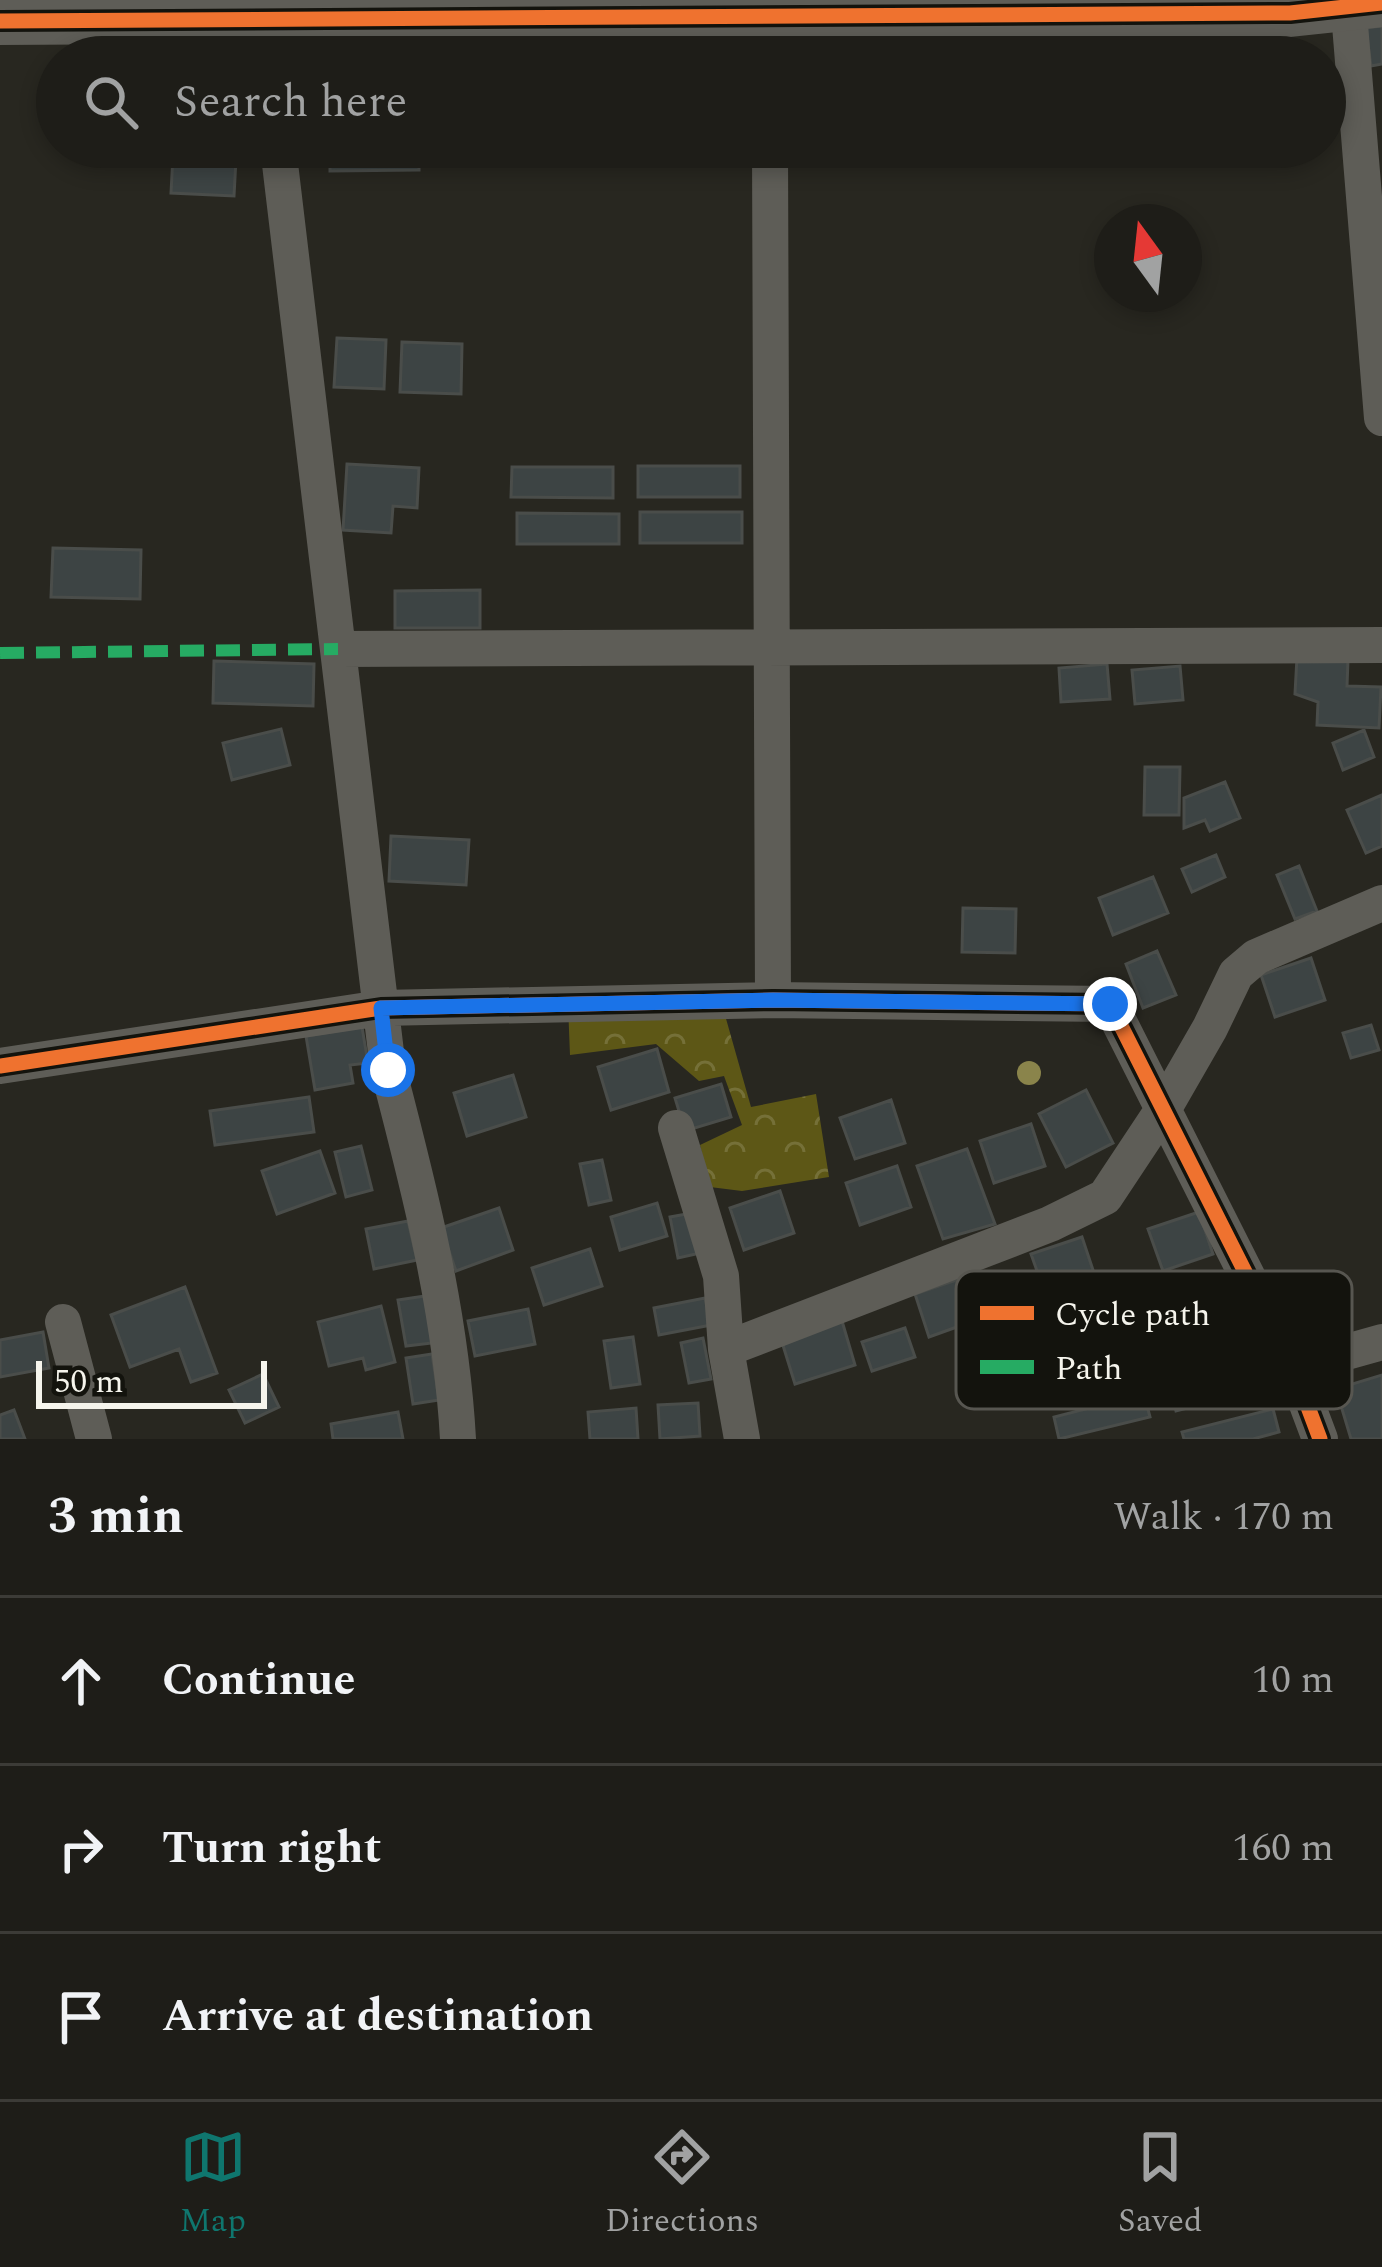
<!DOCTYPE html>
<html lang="en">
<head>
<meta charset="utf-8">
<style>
  :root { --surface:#1e1d18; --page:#262621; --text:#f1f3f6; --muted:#a1a2a2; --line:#3c3b37; --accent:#0f766e }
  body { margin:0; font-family:Spectral,serif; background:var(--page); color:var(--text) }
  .compass { position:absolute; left:1094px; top:204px; width:108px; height:108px; border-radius:50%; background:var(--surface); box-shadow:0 6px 18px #0003; rotate:345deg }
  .scale { position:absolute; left:36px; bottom:30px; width:231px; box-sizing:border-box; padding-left:12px; border:6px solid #f5f4ec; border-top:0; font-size:33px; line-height:42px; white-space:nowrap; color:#f5f4ec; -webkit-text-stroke:9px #13130d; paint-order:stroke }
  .stop { position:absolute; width:36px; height:36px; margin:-27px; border:9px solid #1a73e8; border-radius:50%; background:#fff }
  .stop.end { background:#1a73e8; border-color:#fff; box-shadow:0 3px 12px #0008 }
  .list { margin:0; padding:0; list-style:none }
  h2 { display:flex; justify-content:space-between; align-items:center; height:156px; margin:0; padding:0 48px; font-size:51px }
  h2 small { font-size:39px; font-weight:400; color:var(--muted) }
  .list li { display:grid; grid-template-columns:78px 1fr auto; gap:36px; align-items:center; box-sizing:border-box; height:168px; padding:0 48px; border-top:3px solid var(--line) }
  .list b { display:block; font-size:45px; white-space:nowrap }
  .list em { font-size:39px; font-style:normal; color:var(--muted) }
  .icon { flex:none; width:66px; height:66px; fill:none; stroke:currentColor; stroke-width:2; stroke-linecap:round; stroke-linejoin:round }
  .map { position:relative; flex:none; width:1382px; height:1439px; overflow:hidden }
  .search { position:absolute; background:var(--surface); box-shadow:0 6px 18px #0003; left:36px; right:36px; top:36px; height:132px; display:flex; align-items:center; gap:30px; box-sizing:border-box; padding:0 42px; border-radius:66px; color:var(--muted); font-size:45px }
  .sheet { height:660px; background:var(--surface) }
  nav { display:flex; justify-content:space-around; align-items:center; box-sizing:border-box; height:168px; border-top:3px solid var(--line); background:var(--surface); font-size:33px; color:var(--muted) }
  nav a { display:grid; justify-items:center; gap:6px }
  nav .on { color:var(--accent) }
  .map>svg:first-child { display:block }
</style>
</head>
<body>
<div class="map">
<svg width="1382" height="1439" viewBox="0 0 1382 1439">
  <defs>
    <pattern id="forest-crowns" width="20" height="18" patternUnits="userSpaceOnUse" patternTransform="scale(3)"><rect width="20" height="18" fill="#5d5716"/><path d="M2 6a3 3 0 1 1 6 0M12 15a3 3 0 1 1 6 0" fill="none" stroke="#757038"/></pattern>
  </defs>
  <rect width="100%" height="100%" fill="#282720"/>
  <!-- forest -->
  <path fill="url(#forest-crowns)" d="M721,1001L751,1107L816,1094L829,1177L742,1191L710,1187L700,1145L742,1125L724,1076L699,1081L656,1044L570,1055L568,1004Z"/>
  <!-- building -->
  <path fill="#3d4444" stroke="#4a4d4a" stroke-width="3" d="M1382,26V64L1371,66L1366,28Z
    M218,36V57H146L145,37Z
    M330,147H419V170L330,171Z
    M173,156L236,159L234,196L171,193Z
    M337,338L386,340L384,389L334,387Z
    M402,342L462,344L461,394L400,392Z
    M347,464L419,468L417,508L393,506L391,533L343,530Z
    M638,466H740V497H638Z
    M512,467H613V498L511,497Z
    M640,512H742V543H640Z
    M517,513L619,514V544H517Z
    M53,548L141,550L140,599L51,597Z
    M480,590V628H395V591Z
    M1297,657L1348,660L1347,686L1381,687L1379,728L1317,725L1318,702L1295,694Z
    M214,661L314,664L313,706L213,703Z
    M1107,664L1110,699L1061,702L1059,668Z
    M1180,666L1183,700L1135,704L1132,670Z
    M281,729L290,765L232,780L223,743Z
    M1364,730L1374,757L1343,770L1333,743Z
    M1145,767H1180L1179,815H1144Z
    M1225,782L1240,818L1210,831L1205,820L1184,828V798Z
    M1382,795V846L1366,853L1347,810Z
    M391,836L469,840L466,885L389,881Z
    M1216,855L1225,877L1192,892L1182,869Z
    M1299,866L1317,911L1295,919L1277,875Z
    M1153,877L1168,913L1113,935L1099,898Z
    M963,908L1016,909L1015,953L962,952Z
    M1157,951L1176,995L1143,1008L1126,964Z
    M1311,958L1325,1000L1275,1017L1261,975Z
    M1371,1025L1379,1050L1351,1058L1343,1033Z
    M362,1027L368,1063L350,1065L353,1083L315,1090L306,1036Z
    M657,1049L669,1092L611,1110L598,1067Z
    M513,1075L526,1117L467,1136L454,1093Z
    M721,1084L731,1117L685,1131L675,1098Z
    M1086,1090L1113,1143L1066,1167L1039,1114Z
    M309,1097L314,1132L215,1145L210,1111Z
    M891,1100L905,1143L855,1159L840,1118Z
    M1031,1124L1045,1166L994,1183L980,1141Z
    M361,1146L372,1190L346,1197L335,1152Z
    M967,1149L995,1224L943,1239L917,1166Z
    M320,1151L335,1193L277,1214L262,1171Z
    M602,1160L611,1200L589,1205L580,1164Z
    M897,1166L911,1207L860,1225L846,1183Z
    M780,1191L794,1233L744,1250L730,1208Z
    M657,1203L667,1236L620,1250L611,1217Z
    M499,1208L513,1250L456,1271L441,1228Z
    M1199,1212L1213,1254L1163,1271L1148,1229Z
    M692,1213L700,1253L678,1258L670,1217Z
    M408,1221L417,1260L374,1269L366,1229Z
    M1082,1237L1096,1279L1046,1296L1031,1254Z
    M590,1249L602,1286L544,1305L532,1268Z
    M965,1277L979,1319L929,1337L915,1294Z
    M185,1287L217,1373L191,1382L179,1349L130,1367L111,1315Z
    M425,1296L432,1343L406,1346L398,1300Z
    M705,1298L711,1325L659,1335L654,1308Z
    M381,1306L395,1362L366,1370L363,1358L329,1366L318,1322Z
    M528,1309L535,1344L475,1356L468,1321Z
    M842,1321L855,1365L795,1384L781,1339Z
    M905,1328L915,1357L872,1371L862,1342Z
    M43,1332L49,1368L0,1377V1340Z
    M633,1337L640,1384L611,1388L604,1341Z
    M703,1338L711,1379L689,1383L681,1343Z
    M432,1354L439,1400L413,1404L406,1358Z
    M1261,1364L1267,1388L1176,1411L1170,1387Z
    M263,1374L279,1407L245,1423L229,1390Z
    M1382,1375V1439H1351L1336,1389Z
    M1144,1394L1150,1417L1059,1439L1054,1417Z
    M698,1403L700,1436L660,1439L658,1405Z
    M636,1408L638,1439H590L588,1412Z
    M1273,1409L1279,1432L1253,1439H1184L1182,1432Z
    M14,1410L25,1439H0V1415Z
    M398,1412L403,1439H333L331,1424Z"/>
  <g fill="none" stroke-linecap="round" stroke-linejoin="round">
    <!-- street -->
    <path stroke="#5e5d57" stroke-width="36" d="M260,0L268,57
      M770,0V57
      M1348,0L1382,418
      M278,147L388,1069C420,1191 451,1313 458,1439
      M770,147L773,1000
      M338,649L1382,645
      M0,1066L381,1008L773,1000L1110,1004L1293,1367L1320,1439
      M676,1128L721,1276L726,1349
      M63,1322L94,1439
      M1293,1367L1382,1342
      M742,1439L726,1349L1050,1224L1105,1197L1164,1108L1210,1028L1236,974L1256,957L1382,903"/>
    <!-- secondary -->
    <path stroke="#5e5d57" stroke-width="48" d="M0,21L1290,13L1382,3"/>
    <!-- quiet -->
    <path stroke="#26ab63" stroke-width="12" stroke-dasharray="24 12" stroke-linecap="butt" d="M0,653L338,649"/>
    <!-- cycleway casing -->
    <g stroke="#13130d" stroke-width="22">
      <path id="cycleway" d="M0,21L1290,13L1382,3
        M0,1066L381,1008L773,1000L1110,1004L1293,1367L1320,1439"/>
    </g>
    <!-- cycleway -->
    <use href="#cycleway" stroke="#ef722f" stroke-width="15"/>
  </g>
  <!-- trees -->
  <circle fill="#8a844b" cx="1029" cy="1073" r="12"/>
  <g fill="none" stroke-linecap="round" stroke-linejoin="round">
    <!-- route -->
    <path stroke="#1a73e8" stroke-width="15" d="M388,1070L381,1008L773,1000L1110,1004"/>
  </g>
  <!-- legend -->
  <rect x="956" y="1271" width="396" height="138" rx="18" fill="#13130d" stroke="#575650" stroke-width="3"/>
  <rect x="980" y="1306" width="54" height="14" fill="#ef722f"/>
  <rect x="980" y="1360" width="54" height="14" fill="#26ab63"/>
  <g font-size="33" fill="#f5f4ec">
    <text x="1055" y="1325">Cycle path</text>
    <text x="1055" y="1379">Path</text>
  </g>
</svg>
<svg class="compass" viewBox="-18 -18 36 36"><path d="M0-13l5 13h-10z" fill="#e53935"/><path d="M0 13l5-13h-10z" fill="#a1a2a2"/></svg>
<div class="scale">50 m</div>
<div class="stop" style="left:388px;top:1070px"></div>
<div class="stop end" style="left:1110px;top:1004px"></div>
<div class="search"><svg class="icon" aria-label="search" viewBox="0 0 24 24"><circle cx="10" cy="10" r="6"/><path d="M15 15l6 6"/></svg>Search here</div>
</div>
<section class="sheet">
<h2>3 min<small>Walk · 170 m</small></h2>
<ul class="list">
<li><svg class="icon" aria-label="ahead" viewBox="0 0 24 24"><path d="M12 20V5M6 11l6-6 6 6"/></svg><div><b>Continue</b></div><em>10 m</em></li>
<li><svg class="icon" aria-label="right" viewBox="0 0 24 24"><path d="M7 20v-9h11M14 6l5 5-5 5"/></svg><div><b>Turn right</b></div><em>160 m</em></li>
<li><svg class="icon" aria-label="arrive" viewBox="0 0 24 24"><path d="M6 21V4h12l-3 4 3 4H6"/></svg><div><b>Arrive at destination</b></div></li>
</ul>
</section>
<nav>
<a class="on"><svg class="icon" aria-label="map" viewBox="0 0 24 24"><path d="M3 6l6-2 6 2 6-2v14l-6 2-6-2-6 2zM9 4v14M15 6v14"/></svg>Map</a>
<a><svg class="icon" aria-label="directions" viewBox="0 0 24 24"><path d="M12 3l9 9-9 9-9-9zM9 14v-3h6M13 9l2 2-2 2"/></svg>Directions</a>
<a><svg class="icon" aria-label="saved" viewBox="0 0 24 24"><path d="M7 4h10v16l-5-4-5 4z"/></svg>Saved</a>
</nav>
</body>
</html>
